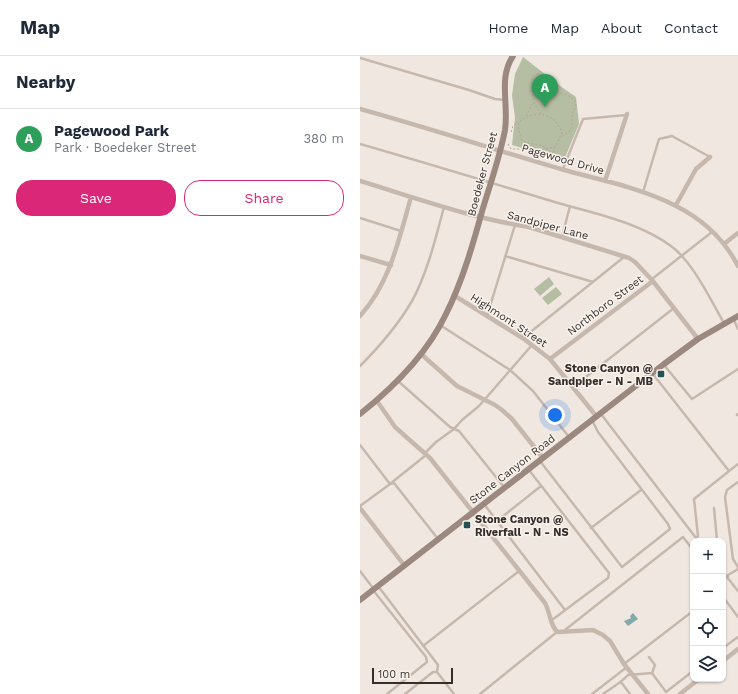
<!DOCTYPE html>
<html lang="en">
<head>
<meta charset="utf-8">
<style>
  :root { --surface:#fff; --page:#f6f6f7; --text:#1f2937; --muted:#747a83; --line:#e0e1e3; --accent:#db2777 }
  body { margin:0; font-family:"Work Sans",sans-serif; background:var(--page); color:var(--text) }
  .controls { position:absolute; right:12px; bottom:12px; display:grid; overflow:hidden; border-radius:8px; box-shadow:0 1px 3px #0004 }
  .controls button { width:36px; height:36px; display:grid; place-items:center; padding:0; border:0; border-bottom:1px solid var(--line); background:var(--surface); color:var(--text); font:20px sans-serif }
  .scale { position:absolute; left:12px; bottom:10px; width:81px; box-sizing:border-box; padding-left:4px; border:2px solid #372e2b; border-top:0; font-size:11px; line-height:14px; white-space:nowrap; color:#372e2b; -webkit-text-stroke:3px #f8f2ec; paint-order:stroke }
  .you { position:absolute; left:195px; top:359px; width:14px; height:14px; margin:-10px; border:3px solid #fff; border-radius:50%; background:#1a73e8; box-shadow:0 0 0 6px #1a73e833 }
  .badge { display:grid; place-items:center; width:26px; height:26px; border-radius:50%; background:var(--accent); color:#fff; font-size:13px; font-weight:700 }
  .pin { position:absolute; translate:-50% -33px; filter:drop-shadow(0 1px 2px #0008) }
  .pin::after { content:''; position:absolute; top:21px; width:14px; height:12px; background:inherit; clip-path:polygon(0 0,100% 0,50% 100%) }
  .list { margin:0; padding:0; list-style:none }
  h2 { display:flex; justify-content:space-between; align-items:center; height:52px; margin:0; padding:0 16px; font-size:17px }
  h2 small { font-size:13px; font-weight:400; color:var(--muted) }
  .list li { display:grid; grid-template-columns:26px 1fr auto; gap:12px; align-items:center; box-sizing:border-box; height:60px; padding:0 16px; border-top:1px solid var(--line) }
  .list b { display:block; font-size:15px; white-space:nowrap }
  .list p { margin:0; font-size:13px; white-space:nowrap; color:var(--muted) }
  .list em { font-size:13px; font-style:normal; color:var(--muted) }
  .actions { display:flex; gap:8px; padding:12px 16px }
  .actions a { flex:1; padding:9px 0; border:1px solid var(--accent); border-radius:16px; text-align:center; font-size:14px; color:var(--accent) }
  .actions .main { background:var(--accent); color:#fff }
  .icon { flex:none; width:22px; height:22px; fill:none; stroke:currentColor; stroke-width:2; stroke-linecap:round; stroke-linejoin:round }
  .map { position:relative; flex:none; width:378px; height:638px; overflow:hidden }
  header { display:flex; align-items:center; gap:24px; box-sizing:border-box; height:56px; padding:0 20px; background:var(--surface); border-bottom:1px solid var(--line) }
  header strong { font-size:19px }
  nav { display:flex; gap:22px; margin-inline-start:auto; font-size:14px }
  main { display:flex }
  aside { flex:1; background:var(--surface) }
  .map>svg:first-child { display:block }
</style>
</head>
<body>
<header>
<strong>Map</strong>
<nav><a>Home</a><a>Map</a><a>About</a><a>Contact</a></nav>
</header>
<main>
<aside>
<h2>Nearby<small></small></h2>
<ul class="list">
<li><span class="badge" style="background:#2e9e5b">A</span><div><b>Pagewood Park</b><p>Park · Boedeker Street</p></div><em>380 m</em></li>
</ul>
<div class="actions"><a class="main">Save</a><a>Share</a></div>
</aside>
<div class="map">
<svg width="378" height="638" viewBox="0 0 378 638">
  <rect width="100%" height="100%" fill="#f0e8e0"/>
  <!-- green -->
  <path fill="#b5bea2" d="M163,1L203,32L216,41L219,68L204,104L152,89L155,62L152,39L155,18Z
    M189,221L194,228L180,240L174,233Z
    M196,231L202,238L188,249L182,242Z"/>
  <!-- water -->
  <path fill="#83aaaa" d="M273,557L278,563L268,570L264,565L271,562L270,560Z"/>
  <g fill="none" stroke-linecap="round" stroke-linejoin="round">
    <!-- path -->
    <path stroke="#b3a398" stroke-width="1" stroke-dasharray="2 2" stroke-linecap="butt" d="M181,58L174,47L171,26L172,21L177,18L184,21L200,37L209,40L215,45L216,50L212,58V71L210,75L200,82
      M166,60L173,47
      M151,76L153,70L158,66
      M148,88L151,93H160L168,89
      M186,92H190L195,90
      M194,99C189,95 186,91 180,89C173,87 167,89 161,83L158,70L159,66C175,53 195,56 202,77L194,93V99L202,104"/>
    <!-- lane -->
    <path stroke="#c7b8ad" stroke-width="2.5" d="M0,2L109,34L135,43L145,44
      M0,88C66,107 132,127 198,147C236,158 278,166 311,190C333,206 350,243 364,267
      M203,113L223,63L266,59
      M283,136L299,83L312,80L350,101
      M0,162L41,175
      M202,181L210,150
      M145,200L233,226
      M292,223L352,176
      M127,260L155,169
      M374,264L378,273
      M80,269L150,314L173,335L209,381
      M163,282L264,201
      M304,309L332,343L378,313
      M0,310C20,290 38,269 52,245C67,218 76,181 84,151
      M293,318L369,415
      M38,325L90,371L99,375L144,431
      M213,331L314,252
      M241,358L336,482
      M377,359L378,358
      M0,389L30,428
      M65,397L76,386L94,373L102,364L119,350L172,289
      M180,405L262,511L310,473L308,468L238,376L232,364
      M169,414L249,517L248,522L192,564
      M378,426L367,434L365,441L373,503L378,511
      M30,428L34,427L78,483
      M124,448L137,465L181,430
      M0,450L30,428L66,399
      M354,452L357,485
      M137,465L205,554
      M231,472L281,434
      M336,482L338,480L334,443L378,408
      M0,515L13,532
      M363,516L378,535
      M368,521V519L378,513
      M18,530L78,609L77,616L94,638
      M13,534L66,601L67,606L27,638
      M364,542L378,561
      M205,574L234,551L323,481L333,494
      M63,590L159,515
      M363,592L378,581
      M289,601L295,609L292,617
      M264,608L333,555
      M292,617L306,636L333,615
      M261,626L270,638
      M45,638L73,616H77
      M120,638L197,576
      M232,638L267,611
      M243,638C251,632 261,627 268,619L292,617"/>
    <!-- street -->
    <path stroke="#c7b8ad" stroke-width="4.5" d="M0,53C68,72 136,94 204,114C241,124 281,132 316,150C342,163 364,183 378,210
      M0,125C56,142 111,162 169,171L269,202L275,206L292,224L338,283
      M245,125L267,58
      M316,149L336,113L350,101
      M364,188L378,177
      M0,200L31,209
      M95,240L164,283L190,303L237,361
      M0,260C30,227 39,183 51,141
      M61,298L97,330L135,349L142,354L152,363L183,402
      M190,303L293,225
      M17,345L35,371L70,402L185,547C190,556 191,573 198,576L233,574L243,579L250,585L264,608L288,638
      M0,452L44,509
      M363,605L378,593
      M320,638L339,623"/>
    <!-- secondary -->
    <path stroke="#9b887f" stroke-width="6" d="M0,358C34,331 67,298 86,258C103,224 113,188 123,152C131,126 140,100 145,74C149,49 138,22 153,0
      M0,544L304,308L338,283L378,260"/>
  </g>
  <!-- markers -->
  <g fill="#255253" stroke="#f8f2ec" stroke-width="1.5">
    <rect x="297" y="314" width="8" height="8" rx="2"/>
    <rect x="103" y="465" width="8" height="8" rx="2"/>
  </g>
  <g text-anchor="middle" stroke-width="3" stroke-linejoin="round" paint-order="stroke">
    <!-- street labels -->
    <g font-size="11" fill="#372e2b" stroke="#f8f2ec">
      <text transform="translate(203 103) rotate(16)" y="4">Pagewood Drive</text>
      <text transform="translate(122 118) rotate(-75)" y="4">Boedeker Street</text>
      <text transform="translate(188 169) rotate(15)" y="4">Sandpiper Lane</text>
      <text transform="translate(245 249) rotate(-37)" y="4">Northboro Street</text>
      <text transform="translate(149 264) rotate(33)" y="4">Highmont Street</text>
      <text transform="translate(152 413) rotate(-38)" y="4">Stone Canyon Road</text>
    </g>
    <!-- poi labels -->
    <g font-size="11" font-weight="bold" fill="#372e2b" stroke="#f8f2ec" text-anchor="end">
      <text x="293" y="316">Stone Canyon @<tspan x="293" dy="13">Sandpiper - N - MB</tspan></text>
      <text x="115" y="467" text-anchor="start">Stone Canyon @<tspan x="115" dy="13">Riverfall - N - NS</tspan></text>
    </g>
  </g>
</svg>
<div class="controls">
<button>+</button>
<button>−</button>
<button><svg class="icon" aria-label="locate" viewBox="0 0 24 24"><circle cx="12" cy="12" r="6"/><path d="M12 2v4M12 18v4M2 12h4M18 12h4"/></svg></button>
<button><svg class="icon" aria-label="layers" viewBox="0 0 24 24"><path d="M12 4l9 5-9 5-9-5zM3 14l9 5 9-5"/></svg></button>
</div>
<div class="scale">100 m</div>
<div class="you"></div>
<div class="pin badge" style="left:185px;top:51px;background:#2e9e5b">A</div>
</div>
</main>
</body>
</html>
